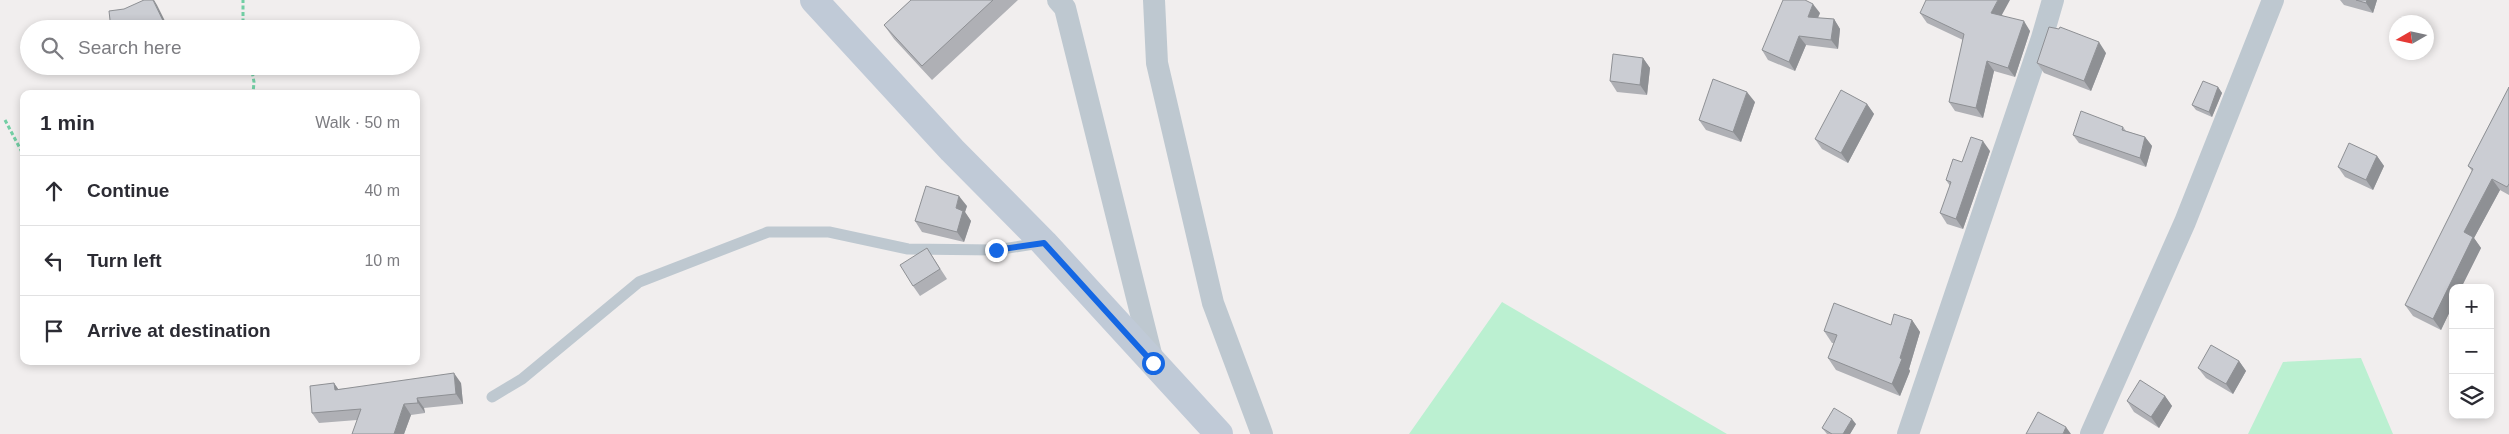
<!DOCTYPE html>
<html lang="en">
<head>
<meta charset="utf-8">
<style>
  :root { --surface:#fff; --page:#f2f2f3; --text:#2b2b33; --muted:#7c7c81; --line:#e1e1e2 }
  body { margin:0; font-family:Arial,sans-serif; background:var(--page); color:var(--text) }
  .controls { position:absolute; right:15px; bottom:15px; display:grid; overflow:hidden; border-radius:10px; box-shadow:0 2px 8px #0003 }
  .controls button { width:45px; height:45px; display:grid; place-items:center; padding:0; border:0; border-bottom:1px solid var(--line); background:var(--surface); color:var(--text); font:25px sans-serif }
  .compass { position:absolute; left:2389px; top:15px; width:45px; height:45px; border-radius:50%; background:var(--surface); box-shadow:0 2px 8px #0003; rotate:261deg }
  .stop { position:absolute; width:15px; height:15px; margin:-11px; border:4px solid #1567e3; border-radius:50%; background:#fff }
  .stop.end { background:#1567e3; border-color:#fff; box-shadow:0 1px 5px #0008 }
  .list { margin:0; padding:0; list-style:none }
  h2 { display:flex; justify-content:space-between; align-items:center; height:65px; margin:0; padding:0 20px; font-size:21px }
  h2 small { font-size:16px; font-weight:400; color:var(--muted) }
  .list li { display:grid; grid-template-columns:32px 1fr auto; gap:15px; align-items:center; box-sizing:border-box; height:70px; padding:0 20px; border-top:1px solid var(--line) }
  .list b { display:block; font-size:19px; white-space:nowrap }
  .list em { font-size:16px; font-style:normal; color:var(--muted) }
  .icon { flex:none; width:28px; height:28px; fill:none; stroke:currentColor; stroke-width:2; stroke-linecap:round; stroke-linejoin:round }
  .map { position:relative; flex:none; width:2509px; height:434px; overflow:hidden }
  .search { position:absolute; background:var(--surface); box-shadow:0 2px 8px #0003; left:20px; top:20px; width:400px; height:55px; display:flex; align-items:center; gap:12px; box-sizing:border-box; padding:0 18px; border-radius:28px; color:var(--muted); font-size:19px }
  .panel { position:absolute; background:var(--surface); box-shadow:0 2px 8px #0003; left:20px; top:90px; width:400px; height:275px; border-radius:10px }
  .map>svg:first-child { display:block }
</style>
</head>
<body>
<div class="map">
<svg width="2509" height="434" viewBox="0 0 2509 434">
  <rect width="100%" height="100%" fill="#f1eeee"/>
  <!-- green -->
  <path fill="#bbf0d1" d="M1502,302L1727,434H1409Z
    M2361,358L2393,434H2248L2283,362Z"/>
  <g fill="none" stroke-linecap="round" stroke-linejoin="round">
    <!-- path -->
    <path stroke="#72cea4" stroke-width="3" stroke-dasharray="4 2.5" stroke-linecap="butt" d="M243,29V0
      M251,66L254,82L253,94
      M5,120L24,156"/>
    <!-- service -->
    <path stroke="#bec8d0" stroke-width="11" d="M492,397L522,379L639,282L768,232H829L908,249L996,250L1040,243"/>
    <!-- minor -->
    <path stroke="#bec8d0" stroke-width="22" d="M1058,0L1065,8L1153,362
      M1154,0L1157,63L1213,303L1262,434
      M1908,434L2042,38L2053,0
      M2091,434L2185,222L2273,0"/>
    <!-- secondary -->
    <path stroke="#c0cad7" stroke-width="28" d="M814,0L952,150L1044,243L1219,434"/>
  </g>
  <!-- wall -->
  <path fill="#afb0b5" d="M911,0H1018L932,80L894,39L884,25Z
    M2340,0H2377L2373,13L2344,5Z
    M1820,13L1818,18L1834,19L1840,29L1838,49L1806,45L1795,71L1768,60L1762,50Z
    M1920,13L2002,15L2030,31L2015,77L1994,71L1983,118L1955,111L1949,102L1963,40L1927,23Z
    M2106,53L2091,91L2044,73L2037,63Z
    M1643,58L1650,68L1647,95L1617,92L1610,81Z
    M107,66H131L113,75Z
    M2218,87L2222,93L2212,117L2196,110L2192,105Z
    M2509,87V195L2500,190L2474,238L2481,248L2461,288H2453V305L2441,330L2413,316L2405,305L2472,171L2468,166Z
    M1755,102L1741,142L1706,130L1699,120Z
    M1867,104L1874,114L1848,163L1822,149L1815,139Z
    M2123,127L2126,131L2145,137L2152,146L2146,167L2079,143L2073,135Z
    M1990,151L1963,229L1947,224L1940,213L1950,186L1946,180L1962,162Z
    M2377,156L2384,166L2373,190L2345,177L2338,167Z
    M967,206L965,212L971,221L964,242L922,232L915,221Z
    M927,248L947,279L920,296L913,286Z
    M1912,320L1920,332L1909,369L1910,371L1900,396L1836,370L1828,358L1834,343H1832L1824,331L1891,325Z
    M2239,361L2246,371L2233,394L2206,378L2198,368Z
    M334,383L338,389L461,383L463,404L424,408L425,413L411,415L404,434H352L357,420L319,423L312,413Z
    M2165,396L2172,406L2159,428L2134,412L2127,401Z
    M1856,424L1850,434H1827L1822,428Z"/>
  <!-- shaded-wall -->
  <path fill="#8e9094" d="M153,0H154L157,5L169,29H167Z
    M1998,0H2010L1998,22L1991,13Z
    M2367,0H2377L2373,13L2366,3Z
    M1813,4L1820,13L1814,26L1808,17Z
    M1834,19L1840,29L1838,49L1831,40Z
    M2024,21L2030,31L2015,77L2008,68Z
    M1799,36L1806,45L1795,71L1789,62Z
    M2099,42L2106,53L2091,91L2084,81Z
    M1643,58L1650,68L1647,95L1640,85Z
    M1987,61L1994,71L1983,118L1976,108Z
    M2218,87L2222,93L2212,117L2209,112Z
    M1747,92L1755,102L1741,142L1733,132Z
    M1867,104L1874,114L1848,163L1841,153Z
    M2145,137L2152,146L2146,167L2140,158Z
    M1983,141L1990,151L1963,229L1956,219Z
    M2377,156L2384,166L2373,190L2366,180Z
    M2492,179L2500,190L2474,238L2481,248L2461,288H2453V305L2441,330L2433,319L2464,232Z
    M959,196L967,206L965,212L971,221L964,242L957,232L956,208Z
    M1912,320L1920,332L1909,369L1910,371L1900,396L1892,384Z
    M2239,361L2246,371L2233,394L2226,384Z
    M454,373L461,383L463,404L456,394Z
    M334,383L341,393L335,390Z
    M2165,396L2172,406L2159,428L2151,417Z
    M417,398L424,408L425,413L418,403Z
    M404,404L411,415L404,434H394Z
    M1852,419L1856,424L1850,434H1843Z
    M2066,427L2071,434H2063Z"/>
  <!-- building -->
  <path fill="#cbcdd3" stroke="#8e9094" d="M144,0H153L167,29H111L109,11L124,9Z
    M911,0H993L922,66L884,25Z
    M1783,0H1805L1813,4L1808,17L1834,19L1831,40L1799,36L1789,62L1762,50Z
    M1926,0H1998L1991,13L2024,21L2008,68L1987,61L1976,108L1949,102L1964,34L1920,13Z
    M2356,0H2367L2366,3Z
    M2049,27L2059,29L2060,27L2099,42L2084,81L2037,63Z
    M1613,54L1643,58L1640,85L1610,81Z
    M1713,79L1747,92L1733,132L1699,120Z
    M2203,81L2218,87L2209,112L2192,105Z
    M2509,87V184L2507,187L2492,179L2464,232L2473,237L2433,319L2405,305L2473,169L2468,166Z
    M1841,90L1867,104L1841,153L1815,139Z
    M2081,111L2123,127L2122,130L2145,137L2140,158L2073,135Z
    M1971,137L1983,141L1956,219L1940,213L1951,182L1946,180L1953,159L1962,162Z
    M2349,143L2377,156L2366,180L2338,167Z
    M926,186L959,196L956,208L963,211L957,232L915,221Z
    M927,248L940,269L913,286L900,265Z
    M1834,303L1891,325L1894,314L1912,320L1900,358L1902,359L1892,384L1828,358L1837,335L1824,331Z
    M2211,345L2239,361L2226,384L2198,368Z
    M454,373L456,394L417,398L418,403L404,404L394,434H352L361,409L312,413L310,386L334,383L335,390Z
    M2140,380L2165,396L2151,417L2127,401Z
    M1834,408L1852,419L1843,434H1832L1822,428Z
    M2038,412L2066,427L2063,434H2026Z"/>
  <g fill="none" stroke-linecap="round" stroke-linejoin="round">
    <!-- route -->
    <path stroke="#1567e3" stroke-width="6" d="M996,250L1044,243L1153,363"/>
  </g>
</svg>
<div class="controls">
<button>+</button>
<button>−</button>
<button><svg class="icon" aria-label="layers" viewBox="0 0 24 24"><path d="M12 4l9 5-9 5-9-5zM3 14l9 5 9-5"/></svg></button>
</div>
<svg class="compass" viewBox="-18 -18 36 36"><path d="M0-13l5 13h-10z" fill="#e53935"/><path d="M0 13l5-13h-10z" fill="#7c7c81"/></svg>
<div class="stop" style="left:1153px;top:363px"></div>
<div class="stop end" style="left:996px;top:250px"></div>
<div class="search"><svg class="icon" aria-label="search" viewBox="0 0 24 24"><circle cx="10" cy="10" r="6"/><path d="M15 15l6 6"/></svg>Search here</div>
<section class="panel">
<h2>1 min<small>Walk · 50 m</small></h2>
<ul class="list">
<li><svg class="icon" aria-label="ahead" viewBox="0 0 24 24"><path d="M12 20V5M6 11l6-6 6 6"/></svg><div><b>Continue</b></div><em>40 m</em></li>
<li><svg class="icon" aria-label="left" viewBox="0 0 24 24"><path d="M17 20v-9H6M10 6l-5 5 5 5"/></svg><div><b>Turn left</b></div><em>10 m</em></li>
<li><svg class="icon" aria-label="arrive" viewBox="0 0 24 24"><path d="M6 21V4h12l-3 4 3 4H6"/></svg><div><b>Arrive at destination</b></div></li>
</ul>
</section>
</div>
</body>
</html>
